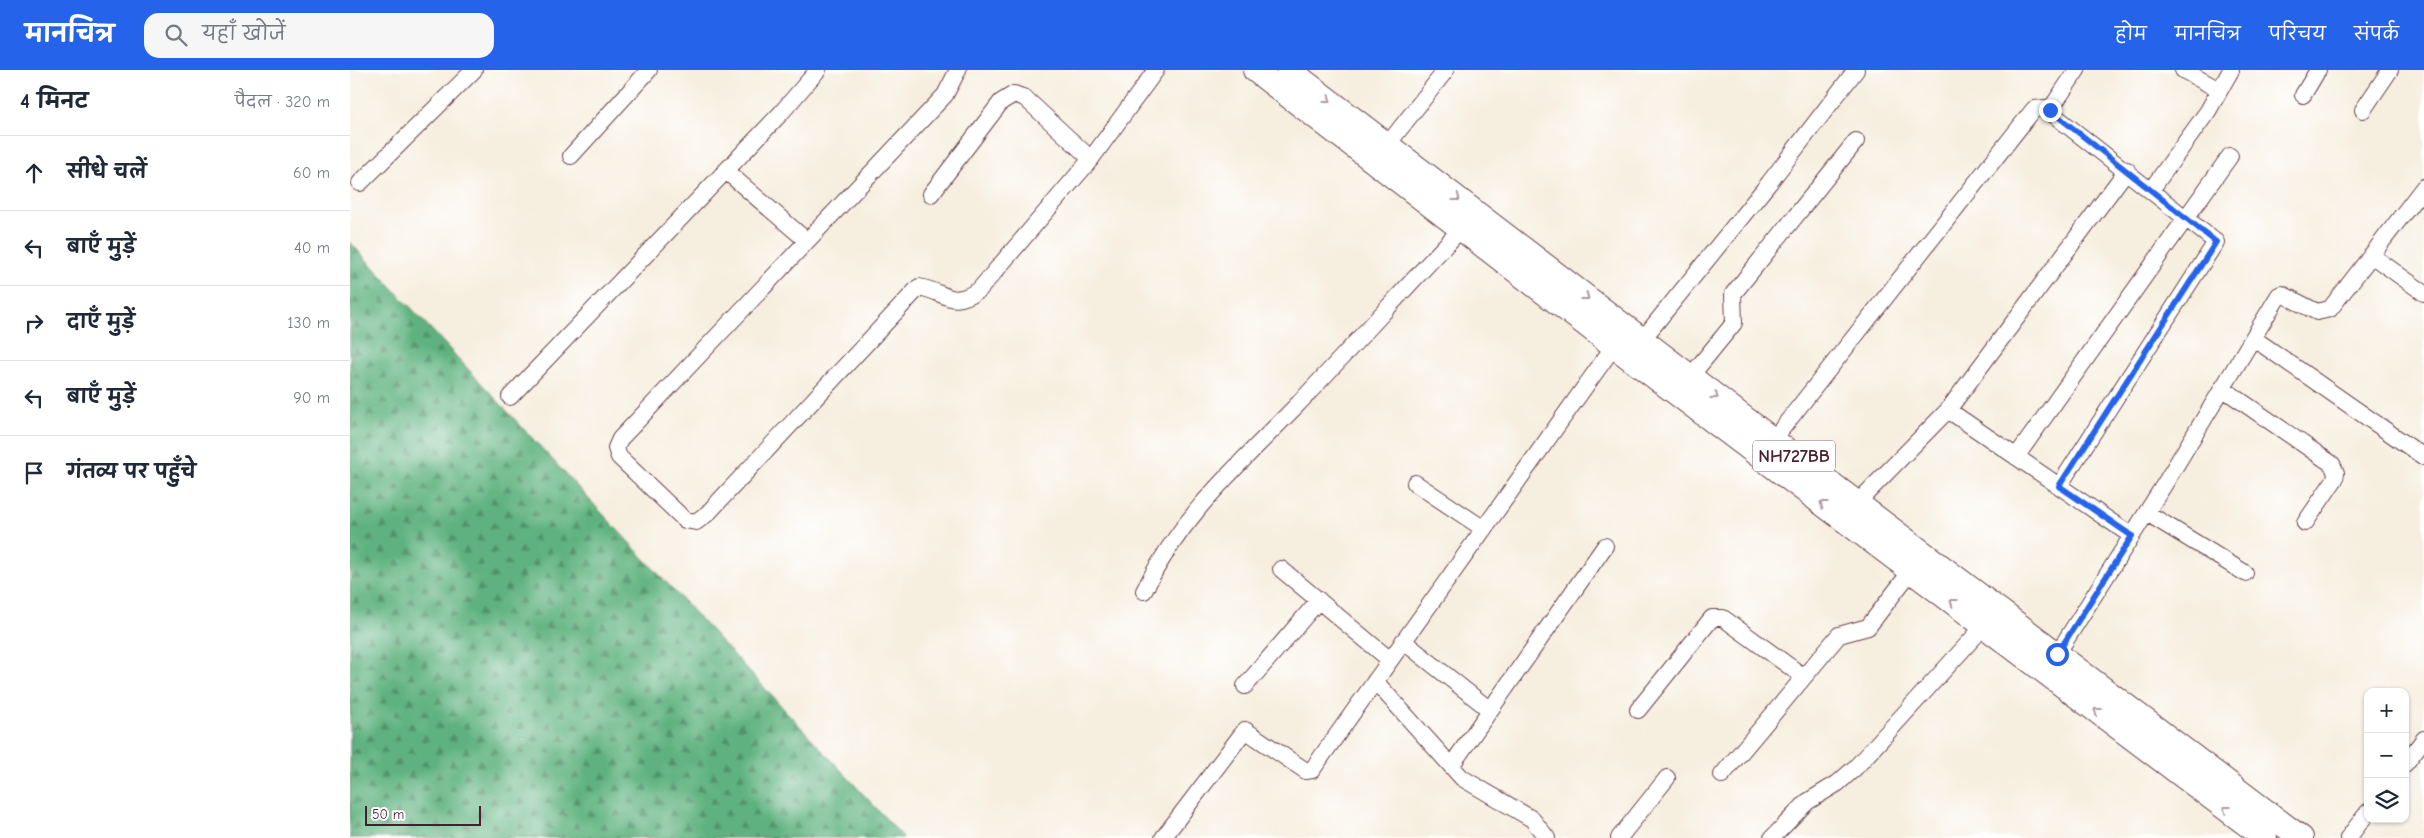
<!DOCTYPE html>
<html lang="hi">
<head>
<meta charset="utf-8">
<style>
  :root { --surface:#fff; --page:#f6f6f7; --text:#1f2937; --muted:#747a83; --line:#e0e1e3; --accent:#2563eb }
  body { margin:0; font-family:"Comic Neue","Playpen Sans Deva",sans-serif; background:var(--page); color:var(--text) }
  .controls { position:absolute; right:15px; bottom:15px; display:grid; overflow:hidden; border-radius:10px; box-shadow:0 1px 4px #0004 }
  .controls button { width:45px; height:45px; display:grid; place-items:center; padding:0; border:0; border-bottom:1px solid var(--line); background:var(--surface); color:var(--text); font:25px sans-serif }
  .scale { position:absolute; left:15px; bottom:12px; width:116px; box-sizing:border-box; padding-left:5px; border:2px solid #4a1f2b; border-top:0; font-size:14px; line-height:18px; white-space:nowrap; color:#4a1f2b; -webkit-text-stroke:4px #fff; paint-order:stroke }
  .stop { position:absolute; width:15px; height:15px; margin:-11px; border:4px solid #2563eb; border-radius:50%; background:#fff }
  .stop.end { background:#2563eb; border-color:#fff; box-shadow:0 1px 5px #0008 }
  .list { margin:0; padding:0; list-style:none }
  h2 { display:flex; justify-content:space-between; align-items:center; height:65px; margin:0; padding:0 20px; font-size:21px }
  h2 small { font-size:16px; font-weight:400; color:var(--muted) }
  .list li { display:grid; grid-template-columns:32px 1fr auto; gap:15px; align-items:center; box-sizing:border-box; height:75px; padding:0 20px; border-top:1px solid var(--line) }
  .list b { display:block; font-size:19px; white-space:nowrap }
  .list em { font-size:16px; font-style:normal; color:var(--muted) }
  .icon { flex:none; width:28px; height:28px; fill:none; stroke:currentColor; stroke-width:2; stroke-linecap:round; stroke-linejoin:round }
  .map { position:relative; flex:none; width:2074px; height:768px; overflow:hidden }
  header { display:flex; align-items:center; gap:30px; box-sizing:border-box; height:70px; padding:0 25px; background:var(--accent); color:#fff }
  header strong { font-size:24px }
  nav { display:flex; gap:28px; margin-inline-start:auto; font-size:18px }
  .search { width:350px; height:45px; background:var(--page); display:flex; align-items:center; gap:12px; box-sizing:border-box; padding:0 18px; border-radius:15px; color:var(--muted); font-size:19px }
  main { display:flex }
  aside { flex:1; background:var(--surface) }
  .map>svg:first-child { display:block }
</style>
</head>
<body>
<header>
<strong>मानचित्र</strong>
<div class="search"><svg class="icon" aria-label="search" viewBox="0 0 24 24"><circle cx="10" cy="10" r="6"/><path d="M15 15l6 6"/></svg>यहाँ खोजें</div>
<nav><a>होम</a><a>मानचित्र</a><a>परिचय</a><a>संपर्क</a></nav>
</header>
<main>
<aside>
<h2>4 मिनट<small>पैदल · 320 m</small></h2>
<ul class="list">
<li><svg class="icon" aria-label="ahead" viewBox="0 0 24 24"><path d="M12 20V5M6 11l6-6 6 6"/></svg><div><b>सीधे चलें</b></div><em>60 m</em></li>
<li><svg class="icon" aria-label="left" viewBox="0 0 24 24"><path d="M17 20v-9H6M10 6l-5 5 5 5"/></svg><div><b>बाएँ मुड़ें</b></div><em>40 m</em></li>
<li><svg class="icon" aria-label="right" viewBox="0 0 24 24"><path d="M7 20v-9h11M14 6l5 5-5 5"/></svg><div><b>दाएँ मुड़ें</b></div><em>130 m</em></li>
<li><svg class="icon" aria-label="left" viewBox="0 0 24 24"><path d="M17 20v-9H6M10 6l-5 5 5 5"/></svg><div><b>बाएँ मुड़ें</b></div><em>90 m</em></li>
<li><svg class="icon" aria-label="arrive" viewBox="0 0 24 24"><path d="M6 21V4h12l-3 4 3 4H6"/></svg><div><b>गंतव्य पर पहुँचे</b></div></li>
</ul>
</aside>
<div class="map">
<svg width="2074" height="768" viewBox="0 0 2074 768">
  <defs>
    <pattern id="forest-firs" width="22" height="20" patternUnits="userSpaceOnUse" patternTransform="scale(1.25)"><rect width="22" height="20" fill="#5fb27f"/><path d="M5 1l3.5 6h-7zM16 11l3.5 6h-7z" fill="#509068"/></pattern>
  </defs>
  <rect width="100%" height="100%" fill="#fff"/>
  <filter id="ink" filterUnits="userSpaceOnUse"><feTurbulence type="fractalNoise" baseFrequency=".02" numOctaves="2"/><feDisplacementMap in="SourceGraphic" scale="10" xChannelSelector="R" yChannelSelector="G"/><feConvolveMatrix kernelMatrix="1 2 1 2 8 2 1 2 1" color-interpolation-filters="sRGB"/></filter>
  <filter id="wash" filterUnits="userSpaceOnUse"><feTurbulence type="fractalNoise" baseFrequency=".0096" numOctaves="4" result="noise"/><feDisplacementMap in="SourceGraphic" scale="20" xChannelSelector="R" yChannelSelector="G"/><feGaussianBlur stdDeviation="1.12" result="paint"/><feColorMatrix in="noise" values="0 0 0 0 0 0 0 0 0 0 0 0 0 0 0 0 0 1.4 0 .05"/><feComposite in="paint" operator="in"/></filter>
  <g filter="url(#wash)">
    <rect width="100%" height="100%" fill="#f6eede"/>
    <!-- forest -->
    <path fill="url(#forest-firs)" stroke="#546855" d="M0,172L554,768H0Z"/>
  </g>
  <g filter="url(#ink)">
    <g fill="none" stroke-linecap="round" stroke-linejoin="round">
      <!-- minor casing -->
      <g stroke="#643e46" stroke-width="18">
        <path id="minor" d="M608,0L595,25L270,369L266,378L269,387L335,450L346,452L358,443L569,217C598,222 599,239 629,220L741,89L806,0
          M1833,0L1869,20
          M1953,25L1968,0
          M1700,40L1727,0
          M2013,40L2040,0
          M1031,83L1096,0
          M221,86L299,0
          M376,101L457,171
          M10,113L124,0
          M1801,120L1858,41L1881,0
          M581,124L651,32L664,24L675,28L741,89
          M2021,185L2074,223
          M1903,268L2074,387
          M1292,270L1419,113L1506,0
          M1340,307L1384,253L1383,224L1506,71
          M1872,318L1982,394L1986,403L1985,409L1955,453
          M160,327L431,43L468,0
          M1598,340L1782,466
          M1423,370L1684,39L1695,38L1866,172L1709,416
          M1666,387L1880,86
          M1065,413L1134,459
          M1507,433L1598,340L1777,100
          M1797,443L1895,503
          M931,499L1040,590
          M794,521C832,444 889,395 948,334C1003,276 1056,217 1111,159
          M1053,571L1140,640
          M1707,584L1814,415L1929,225L1932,224L1967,242L1980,239L2074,117
          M1025,611L1112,708L1182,749L1197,768
          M895,616L969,530
          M1288,640L1362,548H1373L1454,607
          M2055,694L2074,669
          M1101,696L1255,476
          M1372,705L1489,565L1518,557L1561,501
          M813,768L895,660L956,701L962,700L1264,276
          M1269,768L1317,708
          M1422,768L1457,732L1488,713L1506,697L1634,556
          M1998,768L2018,742"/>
      </g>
      <!-- highway casing -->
      <g stroke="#643e46" stroke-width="26">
        <path id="highway" d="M905,0L1264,276L1915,768
          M939,0L1423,370L1951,768"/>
      </g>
      <!-- minor -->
      <use href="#minor" stroke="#fff" stroke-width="16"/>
      <!-- highway -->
      <use href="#highway" stroke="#fff" stroke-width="24"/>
    </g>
    <!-- one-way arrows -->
    <defs><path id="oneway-chevron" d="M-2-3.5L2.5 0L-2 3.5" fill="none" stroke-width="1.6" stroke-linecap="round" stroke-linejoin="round" transform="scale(1.25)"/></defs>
    <g stroke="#ae9aa0">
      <use href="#oneway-chevron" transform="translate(978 30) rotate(37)"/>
      <use href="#oneway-chevron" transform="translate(1107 128) rotate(37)"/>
      <use href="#oneway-chevron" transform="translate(1236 227) rotate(37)"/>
      <use href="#oneway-chevron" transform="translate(1365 326) rotate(37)"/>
      <use href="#oneway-chevron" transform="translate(1473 434) rotate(-143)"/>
      <use href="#oneway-chevron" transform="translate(1603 532) rotate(-143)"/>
      <use href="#oneway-chevron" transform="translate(1747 641) rotate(-143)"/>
      <use href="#oneway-chevron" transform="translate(1876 739) rotate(-143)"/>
    </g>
  </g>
  <g fill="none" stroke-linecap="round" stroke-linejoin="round" filter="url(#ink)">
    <!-- route -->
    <path stroke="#2563eb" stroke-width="6" d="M1700,40L1866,172L1709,416L1782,466L1707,584"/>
  </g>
  <g text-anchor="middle" stroke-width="4.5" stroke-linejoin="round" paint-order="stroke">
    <!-- shield labels -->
    <rect fill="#fff" stroke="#80626b" stroke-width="1" x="1403" y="370.5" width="82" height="31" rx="4"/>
    <g font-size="18" font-weight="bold" fill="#4a1f2b">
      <text x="1444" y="392">NH727BB</text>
    </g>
  </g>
</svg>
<div class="controls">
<button>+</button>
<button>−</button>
<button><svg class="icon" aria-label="layers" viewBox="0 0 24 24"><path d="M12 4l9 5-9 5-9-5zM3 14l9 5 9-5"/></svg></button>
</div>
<div class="scale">50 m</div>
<div class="stop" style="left:1707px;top:584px"></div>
<div class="stop end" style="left:1700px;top:40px"></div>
</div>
</main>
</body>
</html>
